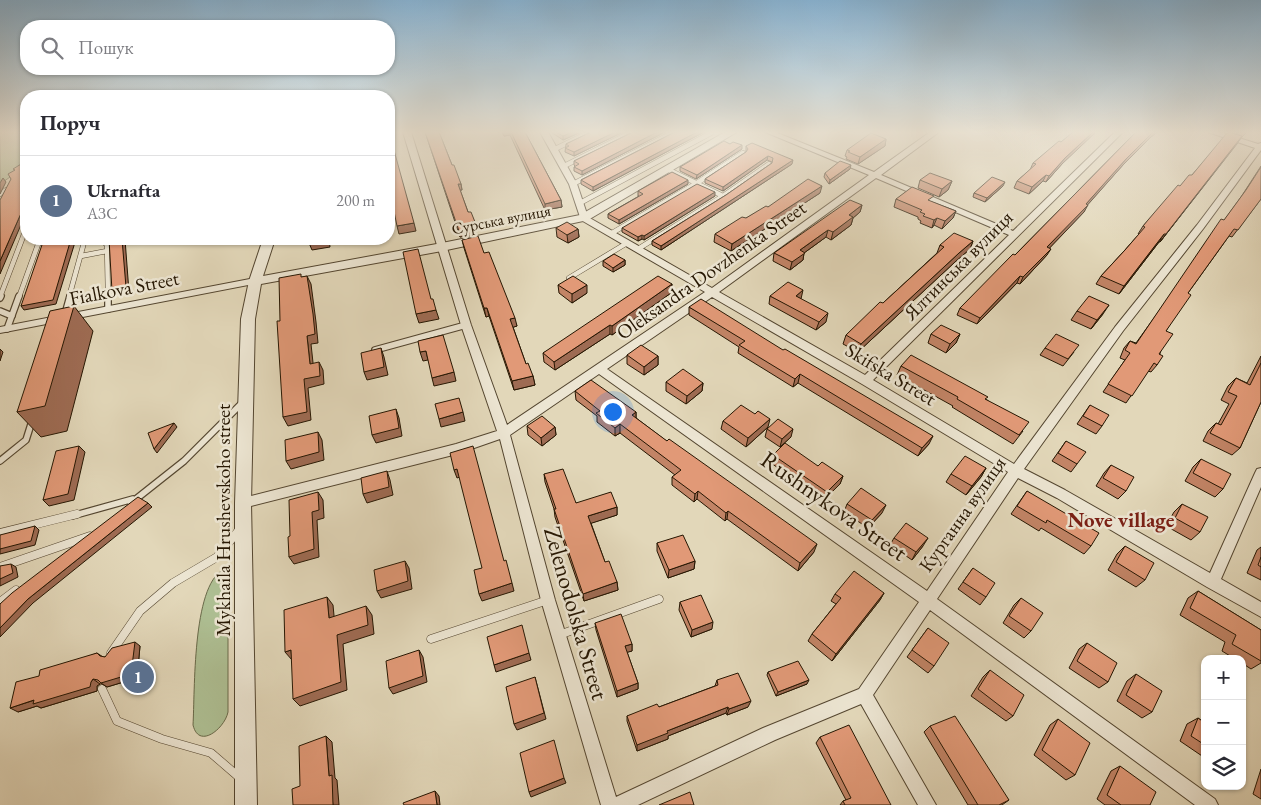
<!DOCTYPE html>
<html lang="uk">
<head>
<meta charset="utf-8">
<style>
  :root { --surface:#fff; --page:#f7f7f7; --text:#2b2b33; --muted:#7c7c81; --line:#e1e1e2; --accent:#8f2418 }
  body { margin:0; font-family:"EB Garamond",serif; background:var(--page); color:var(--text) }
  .controls { position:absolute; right:15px; bottom:15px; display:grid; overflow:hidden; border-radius:10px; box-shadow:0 1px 4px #0004 }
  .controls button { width:45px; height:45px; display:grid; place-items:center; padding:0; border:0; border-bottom:1px solid var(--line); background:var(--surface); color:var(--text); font:25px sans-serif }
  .you { position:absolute; left:612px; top:411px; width:18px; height:18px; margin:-12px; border:4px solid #fff; border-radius:50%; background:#1a73e8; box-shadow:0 0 0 8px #1a73e833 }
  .badge { display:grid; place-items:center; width:32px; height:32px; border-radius:50%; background:var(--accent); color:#fff; font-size:16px; font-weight:700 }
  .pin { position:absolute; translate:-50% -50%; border:2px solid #fff; box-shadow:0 1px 5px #0006 }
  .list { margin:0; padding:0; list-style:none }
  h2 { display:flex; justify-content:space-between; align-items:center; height:65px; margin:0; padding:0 20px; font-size:21px }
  h2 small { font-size:16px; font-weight:400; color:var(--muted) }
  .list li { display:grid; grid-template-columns:32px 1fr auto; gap:15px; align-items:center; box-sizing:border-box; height:90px; padding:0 20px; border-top:1px solid var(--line) }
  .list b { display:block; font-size:19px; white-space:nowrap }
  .list p { margin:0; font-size:16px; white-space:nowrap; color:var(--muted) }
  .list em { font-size:16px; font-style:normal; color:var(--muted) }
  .icon { flex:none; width:28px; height:28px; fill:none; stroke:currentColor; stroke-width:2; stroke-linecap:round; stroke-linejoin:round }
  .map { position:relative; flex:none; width:1261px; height:805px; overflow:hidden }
  .search { position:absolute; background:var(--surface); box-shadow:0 1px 4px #0004; left:20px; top:20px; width:375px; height:55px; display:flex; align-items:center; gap:12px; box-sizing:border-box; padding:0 18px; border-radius:20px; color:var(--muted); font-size:19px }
  .panel { position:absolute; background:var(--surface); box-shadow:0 1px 4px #0004; left:20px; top:90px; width:375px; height:155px; border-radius:20px }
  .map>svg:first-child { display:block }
</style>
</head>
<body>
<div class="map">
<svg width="1261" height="805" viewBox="0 0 1261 805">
  <rect width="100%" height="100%" fill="#e2d7b9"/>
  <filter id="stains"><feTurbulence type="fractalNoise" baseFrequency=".004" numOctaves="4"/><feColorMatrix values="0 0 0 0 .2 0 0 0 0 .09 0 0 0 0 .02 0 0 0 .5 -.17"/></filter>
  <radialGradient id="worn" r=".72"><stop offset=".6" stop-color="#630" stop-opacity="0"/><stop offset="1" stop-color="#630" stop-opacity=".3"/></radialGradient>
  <!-- green -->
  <path fill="#aebf93" stroke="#6a6a4a" d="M0,132H26V166L0,184Z
    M223,570L228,572V712C225,728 199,750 193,725C195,692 192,586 223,570Z"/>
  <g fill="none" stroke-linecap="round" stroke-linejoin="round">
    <!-- service-far2 casing -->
    <g stroke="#544630" stroke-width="5.5">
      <path id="service-far2" d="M555,149L590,132
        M564,166L632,132
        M667,169L723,196
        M573,184L674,132
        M0,194L6,190
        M580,203L711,133
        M612,233L697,183L743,153
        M101,239L107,245L108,297
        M638,249L723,196L769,164
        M81,256L107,251
        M569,278L627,243
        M0,297L26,229
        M19,297L40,239
        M69,297L85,239"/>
    </g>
    <!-- service-far1 casing -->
    <g stroke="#544630" stroke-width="8">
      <path id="service-far1" d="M108,296V309
        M0,298L1,296
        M0,311L12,316
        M65,314L70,296
        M7,329L19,296
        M375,350L466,325
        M0,461L26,440L32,421
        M131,503L184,461L243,402
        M72,516L133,499"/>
    </g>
    <!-- service casing -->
    <g stroke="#544630" stroke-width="9">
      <path id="service" d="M0,533L77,514
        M0,567L90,536
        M0,602L16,590
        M559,635L659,599
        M431,639L548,600
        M111,653L140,611L173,583L217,557L239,530
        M102,689L117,721L162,739L211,753L240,778"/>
    </g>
    <!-- minor casing -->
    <g stroke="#544630" stroke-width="2">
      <path id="minor" d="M403,132H411L471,325L507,425L705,292L581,220L569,184L540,132H548L577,184L588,217L712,288L869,175L765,132H775L874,172L930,132H939L881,175L1013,231L1115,132H1123L873,380L1014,464L1115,327L1197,225L1255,148L1208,132H1220L1258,144L1261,143V150L1203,229L1123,331L1024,469L1065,490L1210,573L1255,473L1257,469L1261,468V487L1221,579L1261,602V617L1207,587L1057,498L1018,478L937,599L1215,799L1218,805H1195L930,610L873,695L936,805H918L861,704L775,740L638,805H601L541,600L500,439L457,454L243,508L239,507L237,503L239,499L243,498L456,444L497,431L461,325ZM876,178L1009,235L865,375L719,292ZM712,297L862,384L1008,472L927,591L607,369ZM599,374L919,602L859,689L763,728L616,797L555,600L510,435Z
        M255,278L258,279V283L0,333V327Z"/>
    </g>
    <!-- tertiary casing -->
    <g stroke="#544630" stroke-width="2">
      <path id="tertiary" d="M725,132H737L588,220L442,251L261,284L255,319L251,503L257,805H235V503L241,319L249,281L263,239H275L263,276L442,243L580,215Z"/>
    </g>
    <!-- service-far2 -->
    <use href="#service-far2" stroke="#ece5d2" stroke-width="4.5"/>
    <!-- service-far1 -->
    <use href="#service-far1" stroke="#ece5d2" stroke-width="5.5"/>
    <!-- service -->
    <use href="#service" stroke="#ece5d2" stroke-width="8"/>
    <!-- minor -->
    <use href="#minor" fill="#ece5d2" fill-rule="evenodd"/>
    <!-- tertiary -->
    <use href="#tertiary" fill="#ece5d2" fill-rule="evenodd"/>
  </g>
  <!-- wall -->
  <path fill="#c28466" stroke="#251602" d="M425,132H439L452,165L461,184L462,190H460L468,212L476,228H475L476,234L460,237Z
    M502,132H525L561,200L562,207L545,210L510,135L504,136Z
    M551,132H581L563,140Z
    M591,132H623L574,156L565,152L566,144Z
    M633,132H665L582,175L574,171V167L575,166L574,165V161Z
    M675,132H704L593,191L581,184V180Z
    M1136,132H1157L1151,137L1123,165L1087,205L1084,212L1049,248L1047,255L1020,284L1017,283L977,324L957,315L960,308L1015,255Z
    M1229,132H1247L1242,137L1160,242H1159L1119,294L1096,284L1101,276L1125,250L1139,234H1138L1143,226L1180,186L1192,175Z
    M886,139L885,146L858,164L846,159L847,157L845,156L847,150Z
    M746,146L792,164L661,250L652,245V241L726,195L772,163V162L767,160L723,191L705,183V179L746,152Z
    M742,149L696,179L680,171V167Z
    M1033,163L1062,164L1046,182L1043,181L1029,194L1014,188L1017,181L1030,170Z
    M1261,166V199L1232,237L1229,236L1188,293L1166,331L1157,365L1151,372L1148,371L1126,403L1103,392L1125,360L1120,358L1124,348L1130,341L1136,343L1241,197Z
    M850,169L829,184L824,177L825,173Z
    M920,180L952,181L948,190L939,197L918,188Z
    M688,184L619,224L608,218V214L639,196H638V191Z
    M1003,186L985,202L973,197L974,193Z
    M820,193L731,251L714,242L715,234L768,207Z
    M715,196L644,240L642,239L638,241L622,232V228Z
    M896,199L932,202L956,211L953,218L942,229L934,225L932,228L920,223L921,221L918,219V217L894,207Z
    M862,205L860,212L853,218L851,225L831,240L826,237L804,253L803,260L790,270L773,261L774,253Z
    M556,228L578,229L579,237L568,243L557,237Z
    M462,240L484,253L517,326L513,327L526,364L533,376L535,385L514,390L489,316L486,317L464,248Z
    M973,241L970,249L955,262L858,352L843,344L846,335L883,303L937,253L940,245Z
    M625,260V265L613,272L603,266V261Z
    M672,284L671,293L612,335L610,334L555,370L544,362L543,353Z
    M558,285L587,293L572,303L559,293Z
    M770,296L826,322L816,330L769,304Z
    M689,307L929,444L918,456L798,383L793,387L738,353L739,347L689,315Z
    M1077,311L1103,314L1091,329L1071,320Z
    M931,334H960L956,343L946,353L928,343Z
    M1045,348L1074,352L1063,366L1040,355Z
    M627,355L658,356V365L644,375L627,364Z
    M1261,356V402L1240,448L1232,455L1203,441L1208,431L1216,423L1218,424L1229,404L1221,400L1228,386L1236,378L1247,383Z
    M901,366L986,399L1023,431L1013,444L952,407L953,406L897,375Z
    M666,382L703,383L702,391L686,404L666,391Z
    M575,391L636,412V418L814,552L798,571L727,519L725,521L697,499L694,502L672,485V477L675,475L620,433L615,436L597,422V416L576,400Z
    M1090,405L1102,426L1096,434L1077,424Z
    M723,421L768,427L746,447L721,429Z
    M527,426L555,427L556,435L542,446L528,435Z
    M767,429L791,437L780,447L765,437Z
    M1066,441L1077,464L1071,472L1052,461Z
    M773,455L818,466L843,476L840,484L824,500L771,463Z
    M1201,459L1223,489L1215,497L1185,481L1193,467Z
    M1111,465L1126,491L1118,499L1096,486L1104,473Z
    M986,468L981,477L966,495L946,482L951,474Z
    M544,474L576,503L617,507V515L591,523L605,562L617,582L618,590L584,601L555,517L554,509L545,482Z
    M1027,491L1091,546L1084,554L1041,528L1039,531L1011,514Z
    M847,504L882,513L868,528L844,512Z
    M1182,504L1200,532L1191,540L1166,526L1174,512Z
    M894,538L923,546L912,560L890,545Z
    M657,543L695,561L694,569L668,578L657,551Z
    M1125,546L1145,580L1136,587L1108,570L1117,554Z
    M1261,547V580L1247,573L1257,550Z
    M973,568L986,597L980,605L958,589Z
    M1198,591L1261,630V663L1251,669L1242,663V659H1235L1222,651L1225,642L1180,615L1188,598Z
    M884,593L880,600L832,661L808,641L812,634L836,604L831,601L835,594Z
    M1021,598L1031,631L1024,638L1003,623L1014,605Z
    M680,602L712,629L691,637L679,610Z
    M595,623L632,644V651L627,652L638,683V689L617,697L596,630Z
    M928,628L934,666L928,673L907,657Z
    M1087,643L1108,682L1099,688L1069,668L1079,649Z
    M140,646L137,678L107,687L102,684H100L97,686V691L41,708L37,706L18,712L39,676L97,653L103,657H105Z
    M990,670L1013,716L1006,721L971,696L983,677Z
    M768,672L807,684L776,696L767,675Z
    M1136,674L1152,712L1142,718L1117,701L1127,681Z
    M717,680L748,707L727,715L726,713L668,736V739L637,751L627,721V716L659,707L715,686Z
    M1198,718L1205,723V758L1180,741L1187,724Z
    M1058,719L1075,775L1066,780L1034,755L1050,725Z
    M930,726L1009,800L1002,805H968L924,732Z
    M820,737L891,805H840L843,801L846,800L816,743Z
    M1120,766L1150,805H1105L1097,799L1111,771Z
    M1261,769V799L1253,794Z"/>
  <!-- shaded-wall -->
  <path fill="#9e6b53" stroke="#251602" d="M503,132H510V135L504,136Z
    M572,132H581L563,140V136Z
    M615,132H623L574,156V152Z
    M657,132H665L582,175V171Z
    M697,132H704L593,191V187Z
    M1093,132H1096L1062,164L1046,182L1049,176L1065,158Z
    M1153,132H1157L1151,137L1123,165L1084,209L1088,205L1084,212L1044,254L1047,247L1126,159Z
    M1242,136L1237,144L1160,242L1166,234Z
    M886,139L885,146L858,164L860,157Z
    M742,145V149L696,179L697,175Z
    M768,156L767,160L723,191V187Z
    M793,160L792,164L661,250V246Z
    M851,165L850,169L829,184L830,180Z
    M1046,175L1043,181L1029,194L1032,187Z
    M3,178L6,182L0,194V183Z
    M688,180V184L619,224V220Z
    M952,181L948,190L939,197L942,189Z
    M1005,182L1003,186L985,202L987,198Z
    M458,184H461L462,190H459Z
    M822,186L820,193L731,251L732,244Z
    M715,192V196L644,240V236Z
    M561,200L562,207L545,210V204Z
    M26,202V213L0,274V261Z
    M862,205L860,212L853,218L851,225L831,240L833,232L849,215Z
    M956,211L953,218L942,229L945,221Z
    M937,218L934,225L932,228L934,220Z
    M472,222H475L476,228H475L476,234L460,237L459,231Z
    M414,223L416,231L399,234L397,226Z
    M578,229L579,237L568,243L567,235Z
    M828,230L826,237L804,253L803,260L790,270L792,262L800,250Z
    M1164,234L1159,242L1119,294L1124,286Z
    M642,235V239L638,241V237Z
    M71,239H76L56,304L24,310L21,306Z
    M122,239H125L129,292L115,295L112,291Z
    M327,239H329L330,247L312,250L309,243Z
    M973,241L970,249L955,262L858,352L861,344L959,253Z
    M1051,249L1047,255L1020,284L1023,277Z
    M625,260V265L613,272V268Z
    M307,276L311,284L316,322L318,343L311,344L314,372L310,364L307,336Z
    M1020,276L1017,283L977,324L980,318Z
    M672,284L671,293L612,335V326Z
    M587,285V293L572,303V294Z
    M803,290L801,299L796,296Z
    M1109,305L1103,314L1091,329L1097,320Z
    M74,306L93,331L67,431L41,437L17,412Z
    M484,308H487L489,316L486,317Z
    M436,310L439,319L419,323L416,314Z
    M828,313L826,322L816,330L819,322Z
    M515,318L517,326L511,328L510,319Z
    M610,325V334L555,370L554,362Z
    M960,334L956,343L946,353L950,344Z
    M381,348L384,357L388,375L367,380L364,372Z
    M0,349L3,352L0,361Z
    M426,351L428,360L423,361L420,352Z
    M658,356V365L644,375V367Z
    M319,362L323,370L324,384L308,388L311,420L288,426L283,417L304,379Z
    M454,372L456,381L434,386L432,378Z
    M800,374L798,383L793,387L795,379Z
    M533,376L535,385L514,390L512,381Z
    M703,383L702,391L686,404L687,396Z
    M396,409L399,418L402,436L376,443L372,435Z
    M463,412L465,421L441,427L439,419Z
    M636,412V420L632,415Z
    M770,419L768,427L746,447L748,438Z
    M174,423L177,427L157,453L154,449Z
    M620,424V433L615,436V428Z
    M555,427L556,435L542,446L541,438Z
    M793,429L791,437L780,447L782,439Z
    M318,432L322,440L324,460L291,469L286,461Z
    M933,436L929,444L918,456L922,448Z
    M79,446L85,452L74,500L49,506L43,500Z
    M986,468L981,477L966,495L972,486Z
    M457,469L460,477L457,478L454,470Z
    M387,471L390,480L393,495L367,503L363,494Z
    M843,476L840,484L824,500L827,492Z
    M698,491L697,499L694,502L695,494Z
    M318,492L323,500L324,518L317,520L319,557L294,564L289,557Z
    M148,503L152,507L33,603L0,637V628L28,599Z
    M886,505L882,513L868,528L872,520Z
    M617,507V515L589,524L588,516Z
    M728,511L727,519L725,521L726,513Z
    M35,526L39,530L35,545L0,554V549Z
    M928,538L923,546L912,560L916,552Z
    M817,544L814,552L798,571L800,563Z
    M405,561L409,568L412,589L381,598L377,591Z
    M695,561L694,569L668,578L669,570Z
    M11,564L16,567L18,577L0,586V579Z
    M617,582L618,590L584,601L583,594Z
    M512,583L514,591L482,601L479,594Z
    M884,593L880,600L832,661L836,654Z
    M327,597L333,605L335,626L329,618Z
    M366,606L372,615L374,634L343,644L347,690L300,706L293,699L337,635Z
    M713,622L712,629L691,637L692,630Z
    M135,642L140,646L137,678L107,687L101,683Z
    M632,644V651L625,653V646Z
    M291,650L292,660L285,652Z
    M419,650L423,657L427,682L393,694L389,688Z
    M529,653L531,660L496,672L494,665Z
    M535,677L546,719L517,730L514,724Z
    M93,679L100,684L97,686V691L41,708L37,706L18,712L10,708L91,682Z
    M809,680L807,684L776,696L778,692Z
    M638,683V689L617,697V691Z
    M751,701L748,707L727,715L729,709Z
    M728,707L726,713L668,736V739L637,751V745L667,731Z
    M326,736L332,742L335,778L337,780L339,805H333L329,776Z
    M564,778L566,783L531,797L529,792Z
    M435,791L439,796L440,805H437Z"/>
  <!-- building -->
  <path fill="#e19977" stroke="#251602" d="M389,132L414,223L397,226L389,187Z
    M425,132H439L452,165H454L461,184H458L468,212H471L475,222H472L474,228L459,231Z
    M511,132H525L561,200L545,204Z
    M556,132H572L563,136Z
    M591,132H615L574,152L565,148L569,146L566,144Z
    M633,132H657L582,171L574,167L579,164L574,161Z
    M675,132H697L593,187L581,180Z
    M1073,132H1093L1065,158L1049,176L1046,175L1032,187L1017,181L1036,164L1033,163L1059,141L1061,142Z
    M1136,132H1153L1126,159L1086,204L1088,205L1047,247L1051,249L1023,277L1020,276L980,318L960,308L1013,254L1015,255Z
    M1229,132L1242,136L1166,234H1164L1124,286L1101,276L1125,250L1145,227L1143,226L1148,220L1178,185L1180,186L1189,175H1192L1226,134Z
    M871,133L886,139L860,157L848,152L850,151L847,150Z
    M724,141L730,144L733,142L742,145L697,175L680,167Z
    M752,143L793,160L661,246L652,241L726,195L772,163L773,158L768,156L723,187L705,179L746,152L748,149L746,146Z
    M26,161V202L0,261V200L11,179L8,174L15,170L13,169Z
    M840,161L851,165L830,180L825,173Z
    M1261,167V199L1238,230L1234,229L1188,293L1191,295L1166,331L1173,334L1159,354L1163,356L1157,365L1154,363L1132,396L1108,384L1130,353L1125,350L1130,341L1136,344L1221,219L1224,220L1246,190Z
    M672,172L688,180L619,220L608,214L643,194L638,191Z
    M930,173L952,181L942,189L920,180Z
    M992,177L1005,182L987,198L974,193Z
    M808,179L822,186L732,244L715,234L742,217L746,218L766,206L768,207Z
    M697,184L715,192L644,236L642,235L638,237L622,228Z
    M912,187L934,196L928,200L956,211L945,221L937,218L934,220L923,216L925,214L920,212L922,210L896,199Z
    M850,200L862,205L849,215L853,217L833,232L828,230L800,250L805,253L792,262L774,253Z
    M567,222L578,229L567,235L556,228Z
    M954,233L973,241L959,253L861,344L846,335L880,302L883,303L944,247L940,245Z
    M478,236L484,253L489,252L515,318L510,319L526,364L528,363L533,376L512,381L487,308H484L462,240Z
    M44,239H71L53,300L21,306Z
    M109,239H122L126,287L112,291Z
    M309,239H327L309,243Z
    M418,249L431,299H433L436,310L416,314L403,252Z
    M614,254L625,260L613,268L603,261Z
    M301,274V277L307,276L313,314L315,334L307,336L310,364L319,362L320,376L304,379L307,412L283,417L277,321H280L279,278Z
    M573,276L587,285L572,294L558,285Z
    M658,276L672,284L612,326L610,325L554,362L543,353Z
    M788,282L803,290L796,296L828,313L819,322L770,296Z
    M1089,296L1109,305L1097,320L1077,311Z
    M701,299L783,350L785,349L933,436L922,448L800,374L795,379L739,345L745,341L689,307Z
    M74,306L45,406L17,412L50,311Z
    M941,325L960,334L950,344L931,334Z
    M1056,334L1079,345L1068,359L1045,348Z
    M443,335L454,372L432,378L426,351L420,352L418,341Z
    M641,345L658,356L644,367L627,355Z
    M381,348L384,367L364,372L361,353Z
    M911,355L988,397L985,399L1029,422L1019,435L957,399L958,397L901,366Z
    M1261,363V402L1240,448L1210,433L1216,423L1221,425L1237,396L1228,392L1236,378L1250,385Z
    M683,369L703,383L687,396L666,382Z
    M591,380L636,412L632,415L667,441L669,439L817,544L800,563L728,511L726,513L698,491L695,494L672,477L681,470L620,424L615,428L596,413L600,411L575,391Z
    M459,398L463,412L439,419L435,404Z
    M741,405L755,414L758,411L770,419L748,438L723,421Z
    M1090,405L1109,415L1102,426L1083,416Z
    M396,409L399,428L372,435L369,416Z
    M542,416L555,427L541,438L527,426Z
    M778,419L793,429L782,439L767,429Z
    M174,423L154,449L148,433Z
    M318,432L319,452L286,461L285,440Z
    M1066,441L1086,452L1077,464L1058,453Z
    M785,443L818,466L822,462L843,476L827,492L773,455Z
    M79,446L68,494L43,500L56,451Z
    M473,446L504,561L506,560L512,583L479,594L474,570L482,568L457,469L454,470L450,453Z
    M965,456L986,468L972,486L951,474Z
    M1201,459L1231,474L1223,489L1193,473Z
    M1111,465L1134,477L1126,491L1103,478Z
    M563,469L576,503L611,492L617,507L588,516L605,562L609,561L617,582L583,594L554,509H556L544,474Z
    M387,471L389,487L363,494L361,478Z
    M861,488L886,505L872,520L847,504Z
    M1027,491L1099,533L1091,546L1047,520L1046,523L1017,506Z
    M318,492L319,510L312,512L314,549L289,557L288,537L290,536L289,500Z
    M138,497L148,503L28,599L0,628V604L12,593Z
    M1182,504L1208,517L1200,532L1175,518Z
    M906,523L928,538L916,552L894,538Z
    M35,526L31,541L0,549V535Z
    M683,535L695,561L669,570L657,543Z
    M1125,546L1154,563L1145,580L1116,562Z
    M1261,557V567L1258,565Z
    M405,561L408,581L377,591L374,570Z
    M11,564L13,573L0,579V566Z
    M973,568L995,583L986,597L963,582Z
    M854,571L884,593L836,654L812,634L841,598L835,594Z
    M1198,591L1261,630V661L1232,644L1236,635L1190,608Z
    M701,595L713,622L692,630L680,602Z
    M327,597L329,618L366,606L368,625L337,635L341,682L293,699L291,650L285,652L284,610Z
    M1021,598L1043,613L1031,631L1009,616Z
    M621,614L632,644L625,646L638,683L617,691L595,623Z
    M522,625L529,653L494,665L487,637Z
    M928,628L949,643L934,666L912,650Z
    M135,642L131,674L101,683L98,680L93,679L91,682L90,687L33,704L34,700L10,708L16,682L39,676L40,670L97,653L100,656L105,657L112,648Z
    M1087,643L1117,663L1108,682L1077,661Z
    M419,650L423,676L389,688L386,661Z
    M798,661L809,680L778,692L768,672Z
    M990,670L1024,695L1013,716L978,689Z
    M738,673L751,701L729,709L728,707L667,731L668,733L637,745L627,716L657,704L659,707L718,685L717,680Z
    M1136,674L1162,691L1152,712L1126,695Z
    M535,677L544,713L514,724L506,687Z
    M955,716L1009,800L999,805H978L930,726Z
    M1198,718L1205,723V745L1191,736Z
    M1058,719L1090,743L1075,775L1042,750Z
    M849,725L891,805H845L843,801L851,798L820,737Z
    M326,736L329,776L332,775L333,805H293L292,789L300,786L299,746Z
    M554,740L564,778L529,792L520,753Z
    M1120,766L1156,792L1150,805H1121L1107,795Z
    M435,791L437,805H404L403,803Z
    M690,792L694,805H659Z"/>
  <!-- sky -->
  <linearGradient id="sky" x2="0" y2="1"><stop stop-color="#88b5d6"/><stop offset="0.54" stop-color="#f2ede0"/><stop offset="1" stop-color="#f2ede0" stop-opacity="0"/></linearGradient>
  <rect width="1261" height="245" fill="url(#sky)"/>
  <g text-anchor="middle" stroke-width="5" stroke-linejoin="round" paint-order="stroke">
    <!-- far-street labels -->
    <g font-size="16" fill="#251602" stroke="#ece5d2">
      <text transform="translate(501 219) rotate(-11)" y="6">Сурська вулиця</text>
    </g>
    <!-- street labels -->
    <g font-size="20" fill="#251602" stroke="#ece5d2">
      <text transform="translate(958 265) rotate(-45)" y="7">Ялтинська вулиця</text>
      <text transform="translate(711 270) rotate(-35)" y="7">Oleksandra Dovzhenka Street</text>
      <text transform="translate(124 288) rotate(-11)" y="7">Fialkova Street</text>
      <text transform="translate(891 374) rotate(31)" y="7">Skifska Street</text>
      <text transform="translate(962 514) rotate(-55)" y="7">Курганна вулиця</text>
      <text transform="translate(223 520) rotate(-90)" y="7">Mykhaila Hrushevskoho street</text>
    </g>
    <!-- neighbourhood labels -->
    <g font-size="21" font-weight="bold" fill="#7a1f14" stroke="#ece5d2">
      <text x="1121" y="527">Nove village</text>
    </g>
    <!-- near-street labels -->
    <g font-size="24" fill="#251602" stroke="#ece5d2">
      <text transform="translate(834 506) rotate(35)" y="8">Rushnykova Street</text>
      <text transform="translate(576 613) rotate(74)" y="8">Zelenodolska Street</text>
    </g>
  </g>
  <rect width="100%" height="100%" filter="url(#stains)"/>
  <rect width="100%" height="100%" fill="url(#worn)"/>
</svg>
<div class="controls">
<button>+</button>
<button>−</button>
<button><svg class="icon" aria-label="layers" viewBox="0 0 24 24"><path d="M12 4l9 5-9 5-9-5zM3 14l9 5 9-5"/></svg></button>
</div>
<div class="you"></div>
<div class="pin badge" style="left:138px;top:677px;background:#5c6f8a">1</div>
<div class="search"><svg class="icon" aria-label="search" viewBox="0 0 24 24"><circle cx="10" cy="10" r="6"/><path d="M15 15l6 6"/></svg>Пошук</div>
<section class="panel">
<h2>Поруч<small></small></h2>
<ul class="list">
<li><span class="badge" style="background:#5c6f8a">1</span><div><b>Ukrnafta</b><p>АЗС</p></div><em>200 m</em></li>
</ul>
</section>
</div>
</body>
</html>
